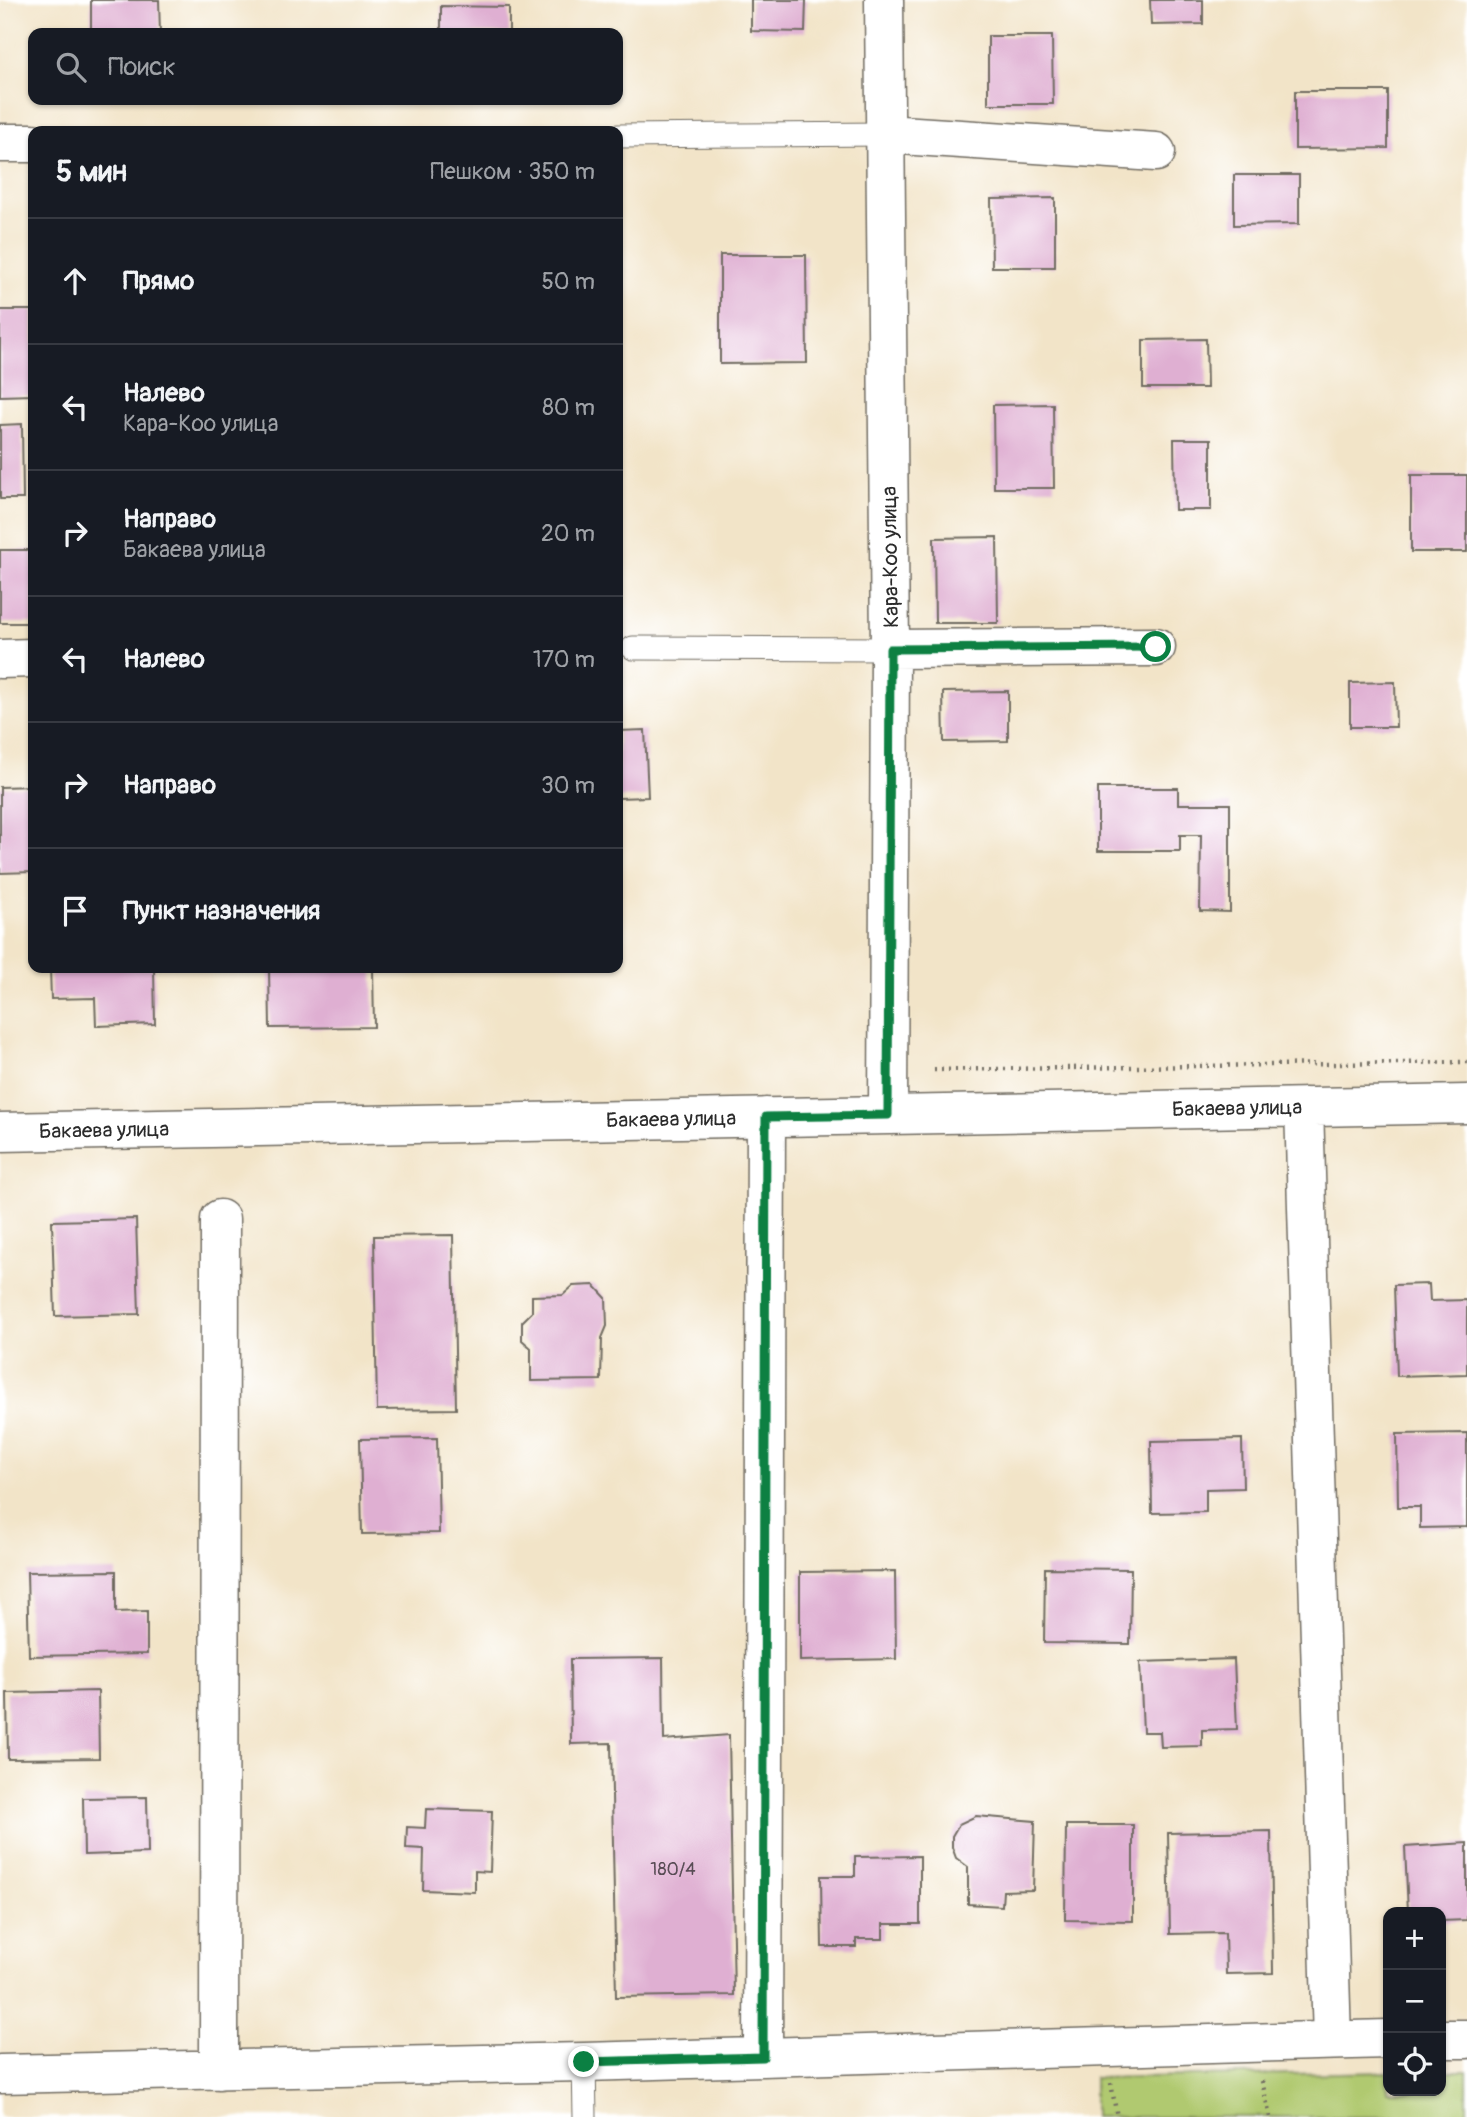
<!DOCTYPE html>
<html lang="ru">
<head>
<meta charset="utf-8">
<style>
  :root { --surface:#171b24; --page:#242831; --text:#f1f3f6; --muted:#9ea1a6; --line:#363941 }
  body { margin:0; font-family:Pangolin,sans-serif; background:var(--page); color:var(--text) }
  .controls { position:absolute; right:21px; bottom:21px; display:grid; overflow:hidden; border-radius:14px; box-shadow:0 2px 5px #0004 }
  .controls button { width:63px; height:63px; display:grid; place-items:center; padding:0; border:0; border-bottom:2px solid var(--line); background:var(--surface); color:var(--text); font:35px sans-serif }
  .stop { position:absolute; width:21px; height:21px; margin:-16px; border:5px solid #0b8043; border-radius:50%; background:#fff }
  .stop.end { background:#0b8043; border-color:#fff; box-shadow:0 2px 7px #0008 }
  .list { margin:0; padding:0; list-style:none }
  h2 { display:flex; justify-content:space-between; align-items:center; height:91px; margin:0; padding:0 28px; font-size:30px }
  h2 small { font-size:23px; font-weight:400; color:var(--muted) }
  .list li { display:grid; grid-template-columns:46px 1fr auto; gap:21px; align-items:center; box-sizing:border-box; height:126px; padding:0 28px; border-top:2px solid var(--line) }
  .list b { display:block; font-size:26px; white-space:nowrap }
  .list p { margin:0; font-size:23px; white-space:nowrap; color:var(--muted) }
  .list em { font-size:23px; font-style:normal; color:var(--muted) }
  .icon { flex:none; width:38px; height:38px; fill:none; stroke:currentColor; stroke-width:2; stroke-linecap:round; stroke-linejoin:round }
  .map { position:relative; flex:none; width:1467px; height:2117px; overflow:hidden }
  .search { position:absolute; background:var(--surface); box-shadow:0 2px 5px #0004; left:28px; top:28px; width:595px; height:77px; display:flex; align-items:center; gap:18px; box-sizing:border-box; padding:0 24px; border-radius:14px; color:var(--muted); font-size:26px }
  .panel { position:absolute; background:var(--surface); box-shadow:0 2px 5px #0004; left:28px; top:126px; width:595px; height:847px; border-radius:14px }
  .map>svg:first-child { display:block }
</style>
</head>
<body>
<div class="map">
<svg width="1467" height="2117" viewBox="0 0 1467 2117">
  <rect width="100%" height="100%" fill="#fff"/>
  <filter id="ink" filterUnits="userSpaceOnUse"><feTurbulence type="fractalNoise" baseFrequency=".0143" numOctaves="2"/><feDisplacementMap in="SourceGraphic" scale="14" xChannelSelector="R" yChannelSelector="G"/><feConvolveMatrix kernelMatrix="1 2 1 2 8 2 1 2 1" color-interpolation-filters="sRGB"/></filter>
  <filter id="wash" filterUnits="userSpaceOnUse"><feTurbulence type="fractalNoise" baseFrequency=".00686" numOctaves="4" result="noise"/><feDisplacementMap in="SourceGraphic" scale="28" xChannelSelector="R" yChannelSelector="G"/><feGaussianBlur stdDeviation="1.57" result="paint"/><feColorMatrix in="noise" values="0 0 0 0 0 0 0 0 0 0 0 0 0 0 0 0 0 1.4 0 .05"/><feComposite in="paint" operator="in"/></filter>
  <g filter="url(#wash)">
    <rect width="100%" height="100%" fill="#f2e4c8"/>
    <!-- green -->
    <path fill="#b0c96f" stroke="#6e7a4d" stroke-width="2" d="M1441,2071H1467V2117H1094V2078L1388,2072V2091H1441Z"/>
    <g id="blocks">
      <!-- building -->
      <path fill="#dfafd2" d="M91,0H159L160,33H91Z
        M751,0H806L805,32L751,31Z
        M1150,0H1203V24L1151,25Z
        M441,6L509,7V33H441Z
        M988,36H1052L1053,104H988Z
        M1295,91H1388V148L1295,149Z
        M1234,175H1299V224L1234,225Z
        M1055,198V267H992L991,199Z
        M720,255H806L807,363L720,364Z
        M0,310H33V395L0,396Z
        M1206,339L1207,388H1143V340Z
        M1053,404L1054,488H994L993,405Z
        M22,424L23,499H0V425Z
        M1174,439H1211V510H1175Z
        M1411,475H1467V552H1411Z
        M997,537L998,623H935L934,538Z
        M0,550H33V623H0Z
        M1395,682L1396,727H1350V683Z
        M1008,691V741L944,742L943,692Z
        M645,730L648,797L618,798V731Z
        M33,786V872L0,873V787Z
        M1098,788H1178V804H1230V912L1200,911L1201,835H1180V851H1098Z
        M50,968H154L155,1024L96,1026L95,998L51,999Z
        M269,968H373L374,1027L270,1028Z
        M136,1219L139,1314L55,1316L52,1221Z
        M453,1235L456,1409L377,1410L374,1236Z
        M1429,1284L1430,1301L1467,1300V1374L1397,1376L1394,1285Z
        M594,1285L606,1298L607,1326L602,1338L601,1380L531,1381V1348L522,1340V1322L532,1312V1296L563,1295L573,1286Z
        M1467,1433V1527L1420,1528V1507H1398L1397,1434Z
        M437,1438L439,1533L362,1534L360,1439Z
        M1242,1439L1243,1488L1206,1489V1512L1152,1513L1151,1441Z
        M1045,1568L1131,1569L1130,1644L1044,1643Z
        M116,1571V1612L147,1611V1654L29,1656L27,1572Z
        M895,1571L896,1659L800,1661V1572Z
        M663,1658L664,1740L729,1735L734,1995L616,1997L611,1743L571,1744L570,1659Z
        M1234,1659L1237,1729L1202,1730V1746L1161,1747L1160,1732H1143L1140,1662Z
        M98,1691L99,1758L8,1759L7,1693Z
        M147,1797L148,1853L84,1855L83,1798Z
        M426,1809L492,1811L490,1872L475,1871V1892L423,1890L424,1849L406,1848L407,1827L425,1828Z
        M976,1816L1035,1821L1033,1890L1003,1891L1002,1906L968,1904V1867L956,1858L952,1847V1836L959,1824Z
        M1066,1825H1133V1921L1065,1920Z
        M1271,1831L1273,1973L1226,1974L1225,1933L1170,1934L1168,1833Z
        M1467,1843V1920L1441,1921V1912H1408L1405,1847Z
        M920,1856V1924H883V1939H856V1947H822L821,1876H855V1857Z"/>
    </g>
  </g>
  <g filter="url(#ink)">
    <use href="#blocks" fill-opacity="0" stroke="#716c62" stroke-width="2"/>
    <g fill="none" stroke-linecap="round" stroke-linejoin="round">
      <!-- lane casing -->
      <g stroke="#716c62" stroke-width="25">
        <path id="lane" d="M618,136L886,134
          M633,648L890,649
          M584,2062L585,2117"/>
      </g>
      <!-- street casing -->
      <g stroke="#716c62" stroke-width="41">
        <path id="street" d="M884,0L890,649L888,1115
          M886,134L1156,152
          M0,143H33
          M890,649L1156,647
          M0,659L33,658
          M1304,1107L1332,2040
          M0,1132L1467,1104
          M1441,2039H1467
          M763,2057L766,1117
          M219,2070L220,1219
          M0,2074L584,2062L1388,2039"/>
      </g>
      <!-- path -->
      <path stroke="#716c62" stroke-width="4.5" stroke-dasharray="2 5" stroke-linecap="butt" d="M934,1070L1467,1062
        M1262,2081L1270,2117
        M1111,2083L1117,2117"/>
      <!-- lane -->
      <use href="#lane" stroke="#fff" stroke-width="23"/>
      <!-- street -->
      <use href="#street" stroke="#fff" stroke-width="38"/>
    </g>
  </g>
  <g fill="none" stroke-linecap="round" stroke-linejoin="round" filter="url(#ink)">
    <!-- route -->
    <path stroke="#0b8043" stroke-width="9" d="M584,2062L763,2057L766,1117L888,1115L890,649L1156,647"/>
  </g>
  <g text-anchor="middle" stroke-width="5" stroke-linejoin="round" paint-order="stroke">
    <!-- number labels -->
    <g font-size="18" fill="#584c55">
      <text x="673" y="1875">180/4</text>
    </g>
    <!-- street labels -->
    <g font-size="21" fill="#2b2b2b" stroke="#fff">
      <text transform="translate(890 557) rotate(-91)" y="7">Кара-Коо улица</text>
      <text transform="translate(1237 1108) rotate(-1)" y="7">Бакаева улица</text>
      <text transform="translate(671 1119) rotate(-1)" y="7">Бакаева улица</text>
      <text transform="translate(104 1130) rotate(-1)" y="7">Бакаева улица</text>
    </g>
  </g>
</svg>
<div class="controls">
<button>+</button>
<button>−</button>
<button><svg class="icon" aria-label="locate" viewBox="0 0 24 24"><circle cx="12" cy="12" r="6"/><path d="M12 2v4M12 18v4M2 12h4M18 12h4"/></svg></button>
</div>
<div class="stop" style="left:1156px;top:647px"></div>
<div class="stop end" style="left:584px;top:2062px"></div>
<div class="search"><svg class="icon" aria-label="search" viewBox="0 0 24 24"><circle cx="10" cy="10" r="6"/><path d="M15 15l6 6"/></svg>Поиск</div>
<section class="panel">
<h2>5 мин<small>Пешком · 350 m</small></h2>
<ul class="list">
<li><svg class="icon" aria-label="ahead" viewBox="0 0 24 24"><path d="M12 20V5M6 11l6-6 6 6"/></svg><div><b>Прямо</b></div><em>50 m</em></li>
<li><svg class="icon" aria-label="left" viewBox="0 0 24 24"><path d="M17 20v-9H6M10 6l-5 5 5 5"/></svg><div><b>Налево</b><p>Кара-Коо улица</p></div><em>80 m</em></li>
<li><svg class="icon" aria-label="right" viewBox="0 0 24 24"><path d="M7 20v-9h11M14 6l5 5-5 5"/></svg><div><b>Направо</b><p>Бакаева улица</p></div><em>20 m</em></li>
<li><svg class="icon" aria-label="left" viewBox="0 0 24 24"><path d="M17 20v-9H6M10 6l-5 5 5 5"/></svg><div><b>Налево</b></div><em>170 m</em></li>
<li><svg class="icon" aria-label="right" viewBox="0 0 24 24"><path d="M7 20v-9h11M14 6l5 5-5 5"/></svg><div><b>Направо</b></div><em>30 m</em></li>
<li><svg class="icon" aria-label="arrive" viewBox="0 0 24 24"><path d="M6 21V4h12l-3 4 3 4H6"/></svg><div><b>Пункт назначения</b></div></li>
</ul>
</section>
</div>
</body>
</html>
